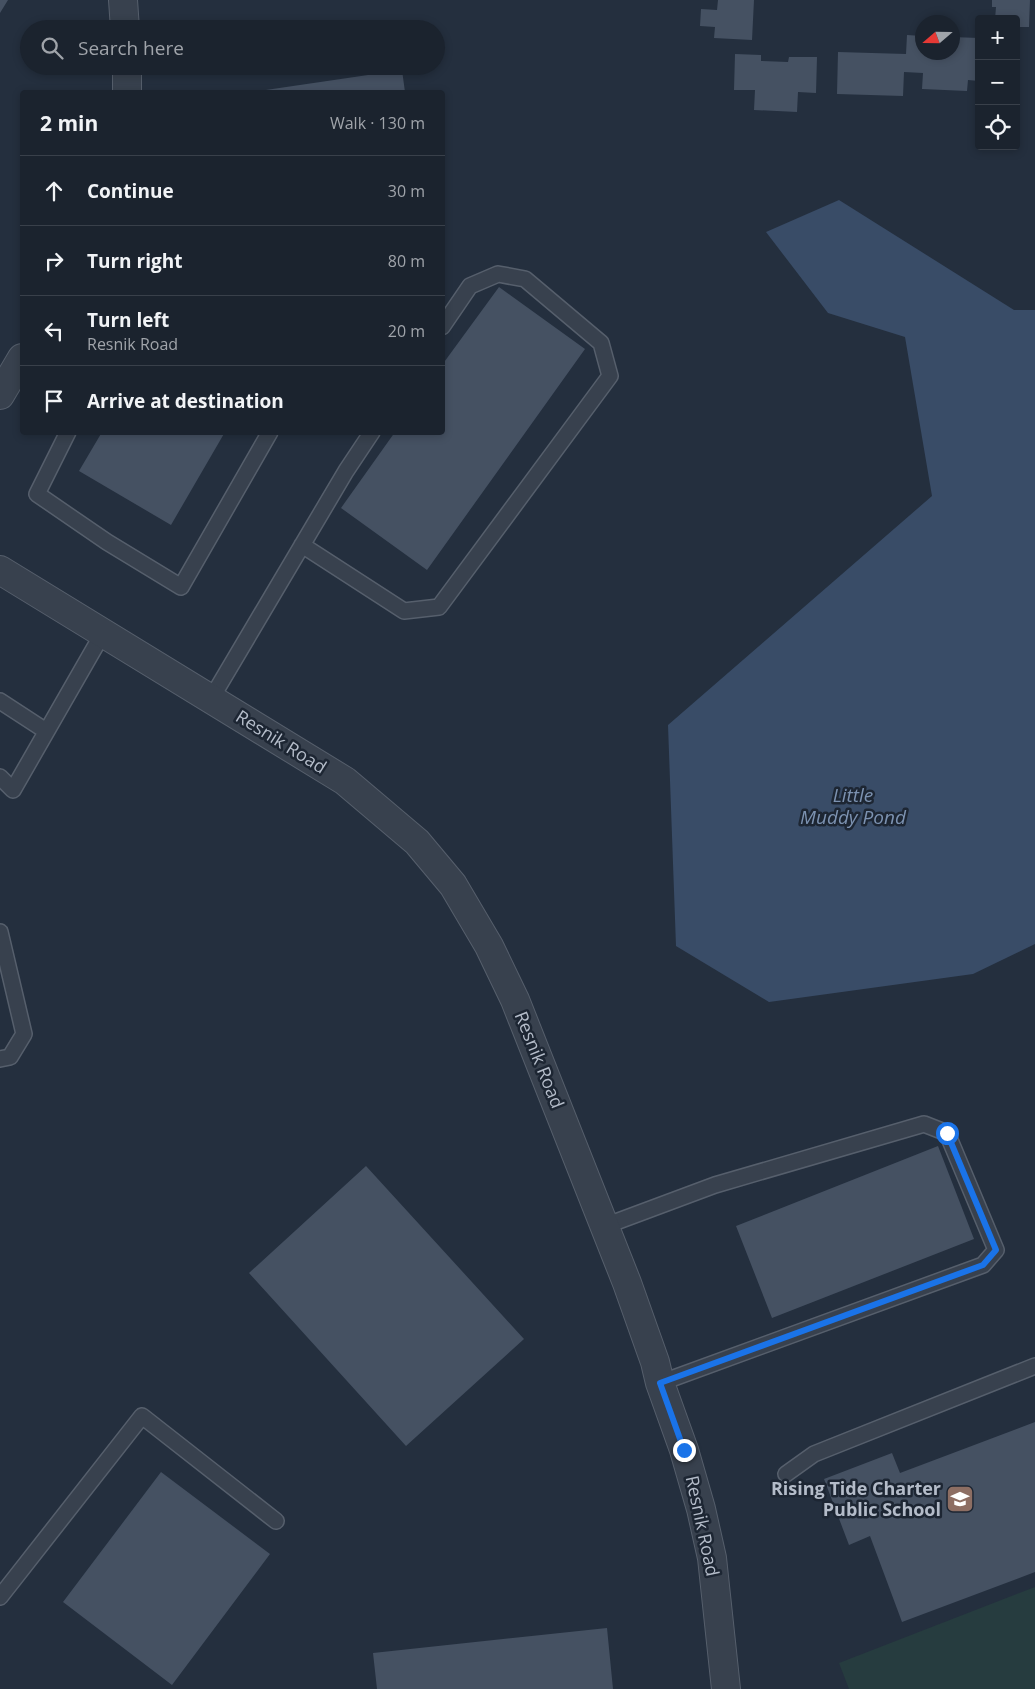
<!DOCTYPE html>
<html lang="en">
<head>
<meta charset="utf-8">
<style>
  :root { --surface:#1b232e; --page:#282f3a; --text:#f1f3f6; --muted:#a0a4aa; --line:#39404a }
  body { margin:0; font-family:"Open Sans",sans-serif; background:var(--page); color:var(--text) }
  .controls { position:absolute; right:15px; top:15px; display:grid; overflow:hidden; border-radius:5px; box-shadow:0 2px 8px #0003 }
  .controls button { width:45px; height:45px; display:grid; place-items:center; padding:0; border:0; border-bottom:1px solid var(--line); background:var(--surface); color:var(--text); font:25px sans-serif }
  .compass { position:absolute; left:915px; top:15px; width:45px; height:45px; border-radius:50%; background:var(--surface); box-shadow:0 2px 8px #0003; rotate:250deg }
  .stop { position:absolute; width:15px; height:15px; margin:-11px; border:4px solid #1a73e8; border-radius:50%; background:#fff }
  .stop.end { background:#1a73e8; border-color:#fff; box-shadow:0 1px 5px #0008 }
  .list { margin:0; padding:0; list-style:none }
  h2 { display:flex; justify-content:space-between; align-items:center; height:65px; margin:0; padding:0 20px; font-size:21px }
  h2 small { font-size:16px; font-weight:400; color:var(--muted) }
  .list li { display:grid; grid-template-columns:32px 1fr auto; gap:15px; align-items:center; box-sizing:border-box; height:70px; padding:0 20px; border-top:1px solid var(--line) }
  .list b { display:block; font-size:19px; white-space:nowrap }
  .list p { margin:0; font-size:16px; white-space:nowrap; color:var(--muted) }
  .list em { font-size:16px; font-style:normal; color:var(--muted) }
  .icon { flex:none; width:28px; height:28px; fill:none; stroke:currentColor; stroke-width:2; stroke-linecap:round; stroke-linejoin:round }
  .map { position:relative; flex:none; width:1035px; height:1689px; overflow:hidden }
  .search { position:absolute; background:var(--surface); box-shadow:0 2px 8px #0003; left:20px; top:20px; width:425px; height:55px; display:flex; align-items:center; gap:12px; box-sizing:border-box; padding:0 18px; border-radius:28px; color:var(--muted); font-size:19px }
  .panel { position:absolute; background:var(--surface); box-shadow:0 2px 8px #0003; left:20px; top:90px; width:425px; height:345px; border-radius:5px }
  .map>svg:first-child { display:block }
</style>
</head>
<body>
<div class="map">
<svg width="1035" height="1689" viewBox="0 0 1035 1689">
  <rect width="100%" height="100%" fill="#242f3e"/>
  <!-- green -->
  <path fill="#263c3f" d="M1035,1587V1689H849L839,1663Z"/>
  <!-- water -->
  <path fill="#394c67" d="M839,200L1014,310H1035V944L973,974L769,1002L676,946L668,725L932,496L905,337L828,313L766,232Z"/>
  <!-- building -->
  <path fill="#455162" d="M0,0H8L0,13Z
    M718,0H754L752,40L714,38L715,27L700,26L701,9L717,10Z
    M992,0H1030L1029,27H1016V19H995L996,7H992Z
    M907,35L922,36V52H952V37L979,38V81L968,80L967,91L922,89L923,73L904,72L903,96L837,94L838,52L906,54Z
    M735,54L761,55V61L788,62L789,57H817L816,93L798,92L797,112L754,110L755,90H734Z
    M402,70L405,92H259V91Z
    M499,287L585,349L427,570L341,508L395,432H442V365Z
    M102,432H225L171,525L79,471Z
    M938,1146L974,1239L772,1318L736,1226Z
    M366,1166L524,1339L406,1446L249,1273Z
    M1035,1422V1572L902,1622L870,1536L849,1545L824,1479L892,1453L900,1473Z
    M161,1472L270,1554L172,1685L63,1602Z
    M607,1628L613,1689H377L373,1653Z"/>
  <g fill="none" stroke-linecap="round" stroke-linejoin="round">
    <!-- lane casing -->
    <g stroke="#565f6c" stroke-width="18">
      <path id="lane" d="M68,432L37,494L107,542L181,587L270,432
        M302,545L404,611L439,607L610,376L601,343L525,279L498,274L470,286L442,327
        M211,699L346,471L372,432
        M0,701L46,731
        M0,777L13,790L103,633
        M0,932L24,1034L10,1057L0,1059
        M605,1226L715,1185L924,1124L947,1133L996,1250L983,1265L660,1383
        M786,1474L814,1454L1035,1366
        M0,1597L142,1416L276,1521"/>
    </g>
    <!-- street casing -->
    <g stroke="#565f6c" stroke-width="30">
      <path id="street" d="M123,0L125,29
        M127,66V92
        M0,395L22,358
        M0,570L345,781L417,842L453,885L489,946L515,1000L627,1283L655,1362L660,1383L684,1450L701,1509L712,1558L726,1689"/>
    </g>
    <!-- lane -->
    <use href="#lane" stroke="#38414e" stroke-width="15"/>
    <!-- street -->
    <use href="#street" stroke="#38414e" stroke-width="28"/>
  </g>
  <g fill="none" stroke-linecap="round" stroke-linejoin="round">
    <!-- route -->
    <path stroke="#1a73e8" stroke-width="6" d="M684,1450L660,1383L983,1265L996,1250L947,1133"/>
  </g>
  <!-- icons -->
  <defs>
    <g id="school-square" transform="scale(1.4375)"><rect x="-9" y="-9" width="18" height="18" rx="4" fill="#8d6e63" stroke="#1d2633"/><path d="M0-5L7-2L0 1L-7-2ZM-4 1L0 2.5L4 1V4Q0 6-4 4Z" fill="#fff"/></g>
  </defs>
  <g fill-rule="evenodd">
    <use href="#school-square" x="960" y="1499"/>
  </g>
  <g text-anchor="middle" stroke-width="5" stroke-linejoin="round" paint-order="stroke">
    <!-- street labels -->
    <g font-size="18" fill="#b4bcc9" stroke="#1d2633">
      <text transform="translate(281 742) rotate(32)" y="6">Resnik Road</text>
      <text transform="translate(539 1060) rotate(68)" y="6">Resnik Road</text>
      <text transform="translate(702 1526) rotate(78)" y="6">Resnik Road</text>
    </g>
    <!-- poi labels -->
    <g font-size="18" font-weight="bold" fill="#b4bcc9" stroke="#1d2633" text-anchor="end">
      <text x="941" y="1495">Rising Tide Charter<tspan x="941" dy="21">Public School</tspan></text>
    </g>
    <!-- water labels -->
    <g font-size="19" font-style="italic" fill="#7c92b1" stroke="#1d2633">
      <text x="853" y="802">Little<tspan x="853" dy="22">Muddy Pond</tspan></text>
    </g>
  </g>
</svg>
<div class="controls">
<button>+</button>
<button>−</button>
<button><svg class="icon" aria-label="locate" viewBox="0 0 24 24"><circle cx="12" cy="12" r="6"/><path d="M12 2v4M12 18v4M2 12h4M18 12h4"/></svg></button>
</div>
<svg class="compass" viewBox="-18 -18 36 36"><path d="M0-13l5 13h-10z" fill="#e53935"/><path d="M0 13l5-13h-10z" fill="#a0a4aa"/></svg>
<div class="stop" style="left:947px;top:1133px"></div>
<div class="stop end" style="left:684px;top:1450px"></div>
<div class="search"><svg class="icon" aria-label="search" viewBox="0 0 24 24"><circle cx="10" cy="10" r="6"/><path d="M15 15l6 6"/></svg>Search here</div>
<section class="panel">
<h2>2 min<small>Walk · 130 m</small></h2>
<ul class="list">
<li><svg class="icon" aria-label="ahead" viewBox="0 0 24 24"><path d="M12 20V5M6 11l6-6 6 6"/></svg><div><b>Continue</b></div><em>30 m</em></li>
<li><svg class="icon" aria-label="right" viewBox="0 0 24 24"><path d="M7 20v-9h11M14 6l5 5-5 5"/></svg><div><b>Turn right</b></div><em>80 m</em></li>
<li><svg class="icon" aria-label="left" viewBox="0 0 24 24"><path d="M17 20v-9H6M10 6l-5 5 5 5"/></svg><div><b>Turn left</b><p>Resnik Road</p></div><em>20 m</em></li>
<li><svg class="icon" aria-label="arrive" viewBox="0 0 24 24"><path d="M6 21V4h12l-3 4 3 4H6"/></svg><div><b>Arrive at destination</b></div></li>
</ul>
</section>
</div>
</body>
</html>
